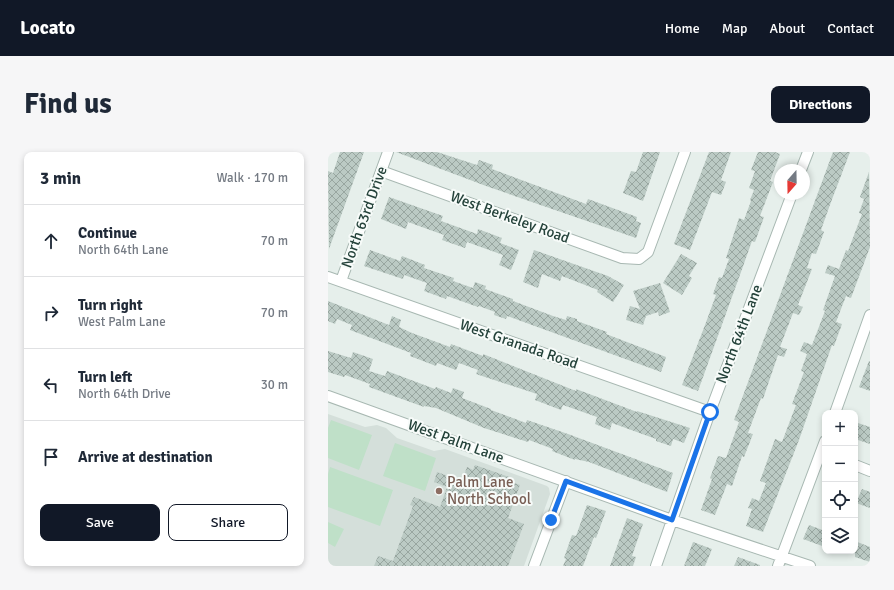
<!DOCTYPE html>
<html lang="en">
<head>
<meta charset="utf-8">
<style>
  :root { --surface:#fff; --page:#f6f6f7; --text:#1f2937; --muted:#747a83; --line:#e0e1e3; --accent:#111827 }
  body { margin:0; font-family:Signika,sans-serif; background:var(--page); color:var(--text) }
  .controls { position:absolute; right:12px; bottom:12px; display:grid; overflow:hidden; border-radius:8px; box-shadow:0 2px 6px #0003 }
  .controls button { width:36px; height:36px; display:grid; place-items:center; padding:0; border:0; border-bottom:1px solid var(--line); background:var(--surface); color:var(--text); font:20px sans-serif }
  .compass { position:absolute; left:446px; top:12px; width:36px; height:36px; border-radius:50%; background:var(--surface); box-shadow:0 2px 6px #0003; rotate:200deg }
  .stop { position:absolute; width:12px; height:12px; margin:-9px; border:3px solid #1a73e8; border-radius:50%; background:#fff }
  .stop.end { background:#1a73e8; border-color:#fff; box-shadow:0 1px 4px #0008 }
  .list { margin:0; padding:0; list-style:none }
  h2 { display:flex; justify-content:space-between; align-items:center; height:52px; margin:0; padding:0 16px; font-size:17px }
  h2 small { font-size:13px; font-weight:400; color:var(--muted) }
  .list li { display:grid; grid-template-columns:26px 1fr auto; gap:12px; align-items:center; box-sizing:border-box; height:72px; padding:0 16px; border-top:1px solid var(--line) }
  .list b { display:block; font-size:15px; white-space:nowrap }
  .list p { margin:0; font-size:13px; white-space:nowrap; color:var(--muted) }
  .list em { font-size:13px; font-style:normal; color:var(--muted) }
  .actions { display:flex; gap:8px; padding:12px 16px }
  .actions a { flex:1; padding:9px 0; border:1px solid var(--accent); border-radius:8px; text-align:center; font-size:14px; color:var(--accent) }
  .actions .main { background:var(--accent); color:#fff }
  .icon { flex:none; width:22px; height:22px; fill:none; stroke:currentColor; stroke-width:2; stroke-linecap:round; stroke-linejoin:round }
  .map { position:relative; flex:none; width:542px; height:414px; overflow:hidden; border-radius:8px }
  header { display:flex; align-items:center; gap:24px; box-sizing:border-box; height:56px; padding:0 20px; background:var(--accent); color:#fff }
  header strong { font-size:19px }
  nav { display:flex; gap:22px; margin-inline-start:auto; font-size:14px }
  .intro { display:flex; align-items:center; justify-content:space-between; box-sizing:border-box; height:96px; padding:0 24px }
  h1 { margin:0; font-size:28px }
  .button { padding:10px 18px; border-radius:8px; background:var(--accent); color:#fff; font-size:14px; font-weight:700 }
  main { display:flex; gap:24px; padding:0 24px }
  aside { flex:1; background:var(--surface); border-radius:8px; box-shadow:0 2px 6px #0003 }
  .map>svg:first-child { display:block }
</style>
</head>
<body>
<header>
<strong>Locato</strong>
<nav><a>Home</a><a>Map</a><a>About</a><a>Contact</a></nav>
</header>
<div class="intro"><h1>Find us</h1><a class="button">Directions</a></div>
<main>
<aside>
<h2>3 min<small>Walk · 170 m</small></h2>
<ul class="list">
<li><svg class="icon" aria-label="ahead" viewBox="0 0 24 24"><path d="M12 20V5M6 11l6-6 6 6"/></svg><div><b>Continue</b><p>North 64th Lane</p></div><em>70 m</em></li>
<li><svg class="icon" aria-label="right" viewBox="0 0 24 24"><path d="M7 20v-9h11M14 6l5 5-5 5"/></svg><div><b>Turn right</b><p>West Palm Lane</p></div><em>70 m</em></li>
<li><svg class="icon" aria-label="left" viewBox="0 0 24 24"><path d="M17 20v-9H6M10 6l-5 5 5 5"/></svg><div><b>Turn left</b><p>North 64th Drive</p></div><em>30 m</em></li>
<li><svg class="icon" aria-label="arrive" viewBox="0 0 24 24"><path d="M6 21V4h12l-3 4 3 4H6"/></svg><div><b>Arrive at destination</b></div></li>
</ul>
<div class="actions"><a class="main">Save</a><a>Share</a></div>
</aside>
<div class="map">
<svg width="542" height="414" viewBox="0 0 542 414">
  <defs>
    <pattern id="building-cross-hatch" width="8" height="8" patternUnits="userSpaceOnUse"><rect width="8" height="8" fill="#bbcac4"/><path d="M0 0l8 8M0 8l8-8" fill="none" stroke="#98a6a0"/></pattern>
  </defs>
  <rect width="100%" height="100%" fill="#e6efeb"/>
  <!-- built -->
  <path fill="#d4dfda" d="M0,262L37,275L49,273L58,276L69,286L106,299L117,297L219,334L221,336L222,342L196,414H0Z"/>
  <!-- park -->
  <path fill="#bfe0c8" d="M3,268L44,283L31,318L0,306V276Z
    M67,291L108,306L97,339L55,324Z
    M2,315L65,338L52,374L0,355V322Z
    M0,370L16,377L7,395L0,391Z"/>
  <!-- building -->
  <path fill="url(#building-cross-hatch)" d="M12,0H36L1,97L0,19L5,21Z
    M68,0H109L149,13L151,8L165,13L164,17L258,52L260,47L309,65L308,69L313,71L308,86L158,34Z
    M315,0H332L315,49L295,41L303,19L308,20Z
    M381,0H403L393,28L398,30L393,43L384,40L362,98L346,92Z
    M430,0H447L452,2L442,29L445,30L432,64L436,65L427,90L424,89L413,120L370,239L354,233L377,173L388,143L385,142L391,125L394,126L401,107L398,106L411,66L416,68L423,49L422,48L426,38L421,36L427,19L423,18Z
    M505,0H522L503,50L493,78L496,80L488,102L484,101L479,116L484,117L470,153L475,155L471,163L465,161L452,195L459,197L456,205L450,203L435,247L433,246L420,281L425,282L416,305L414,304L404,334L399,332L387,363L373,358L384,327L382,326L390,304L398,306L411,270L406,268Z
    M541,20L542,95L523,146L518,144L508,170L514,172L506,194L504,193L471,288L435,380L418,374L424,357L420,356L424,346L431,349L438,331L432,329L447,287L454,290L468,253L464,252L476,220L473,219L479,202L472,199L476,190L484,193L497,159L495,158L507,124L497,121L500,113L511,117L518,98L520,99L534,62L531,61L536,47L532,45Z
    M61,45L115,64L113,69L149,82L150,77L174,86L172,91L191,98L183,118L171,113L175,103L139,90L137,96L114,88L116,83L80,70L78,77L53,67Z
    M42,98L72,109L74,104L97,113L96,116L126,126L125,129L145,136L147,130L158,134L157,137L185,147V149L225,164L238,168L239,164L249,167V169L279,180L278,182L338,205L333,220L179,164L178,167L166,163L167,160L151,154L150,155L119,144L118,147L96,139L99,131L76,123L75,127L36,114Z
    M206,98L280,124L296,133L285,150L269,140L270,138L234,124L232,129L214,122L210,136L195,130Z
    M353,102L369,111L361,124L364,126L354,143L335,131Z
    M332,131L342,160L331,164L330,160L318,164L315,173L298,168L302,154L312,157L305,139Z
    M0,149L61,173L64,164L73,168L71,175L84,181L122,195L123,192L155,204V202L248,239V237L309,260V259L362,276L356,291L345,287L343,294L328,289V287L284,271L282,278L267,272L269,265L235,253L233,258L207,248L209,242L148,222L150,218L131,211L128,218L109,211L108,214L82,204L83,201L22,178L24,173L9,167L7,172L0,169Z
    M0,199L23,206L25,200L45,207L41,219L57,224L59,219L107,237L108,235L123,241L125,236L136,240L134,246L163,257V258L198,271L199,268L240,282L345,321L339,340L261,310L247,307V308L224,299L225,297L201,288L200,290L156,276L108,256L96,254V255L41,235L42,232L17,223L16,225L0,220Z
    M541,209H542V239L531,235Z
    M527,270L542,275V292L527,287Z
    M147,313L181,325L180,329L192,333L180,366L196,372L180,414H46L50,404L65,409L85,354L82,353L86,345L112,355L119,335L106,330L109,320L134,329L139,315L145,318Z
    M534,337L542,340V356L528,351Z
    M259,353L278,359L268,386L266,385L255,414H235L238,407L236,406L244,383L248,384Z
    M299,366L315,372L304,404L308,405L305,414H282Z
    M481,373L497,379V395L475,387Z
    M527,389L542,395V410L527,405Z
    M365,390L384,397L377,414H356Z
    M410,405L432,413V414H406Z"/>
  <g fill="none" stroke-linecap="round" stroke-linejoin="round">
    <!-- street casing -->
    <g stroke="#a8b8b2" stroke-width="12">
      <path id="street" d="M473,18L480,0
        M53,19L294,106L311,107L320,100L357,0
        M0,125L382,260
        M13,129L60,0
        M0,244L344,368L482,414
        M507,261L542,163
        M527,313L542,319
        M206,414L238,329
        M328,414L382,260L464,42
        M450,414L497,289"/>
    </g>
    <!-- street -->
    <use href="#street" stroke="#fff" stroke-width="10"/>
  </g>
  <g fill="none" stroke-linecap="round" stroke-linejoin="round">
    <!-- route -->
    <path stroke="#1a73e8" stroke-width="5" d="M223,368L238,329L344,368L382,260"/>
  </g>
  <!-- markers -->
  <circle fill="#8d6e63" stroke="#f7fbf9" stroke-width="1.5" cx="111" cy="339" r="4"/>
  <g text-anchor="middle" stroke-width="4" stroke-linejoin="round" paint-order="stroke">
    <!-- street labels -->
    <g font-size="15" fill="#24423a" stroke="#f7fbf9">
      <text transform="translate(36 65) rotate(-70)" y="5">North 63rd Drive</text>
      <text transform="translate(182 65) rotate(20)" y="5">West Berkeley Road</text>
      <text transform="translate(411 182) rotate(-69)" y="5">North 64th Lane</text>
      <text transform="translate(191 192) rotate(19)" y="5">West Granada Road</text>
      <text transform="translate(128 289) rotate(20)" y="5">West Palm Lane</text>
    </g>
    <!-- education labels -->
    <g font-size="15" fill="#785e54" stroke="#f7fbf9" text-anchor="start">
      <text x="119" y="335">Palm Lane<tspan x="119" dy="17">North School</tspan></text>
    </g>
  </g>
</svg>
<div class="controls">
<button>+</button>
<button>−</button>
<button><svg class="icon" aria-label="locate" viewBox="0 0 24 24"><circle cx="12" cy="12" r="6"/><path d="M12 2v4M12 18v4M2 12h4M18 12h4"/></svg></button>
<button><svg class="icon" aria-label="layers" viewBox="0 0 24 24"><path d="M12 4l9 5-9 5-9-5zM3 14l9 5 9-5"/></svg></button>
</div>
<svg class="compass" viewBox="-18 -18 36 36"><path d="M0-13l5 13h-10z" fill="#e53935"/><path d="M0 13l5-13h-10z" fill="#747a83"/></svg>
<div class="stop" style="left:382px;top:260px"></div>
<div class="stop end" style="left:223px;top:368px"></div>
</div>
</main>
</body>
</html>
